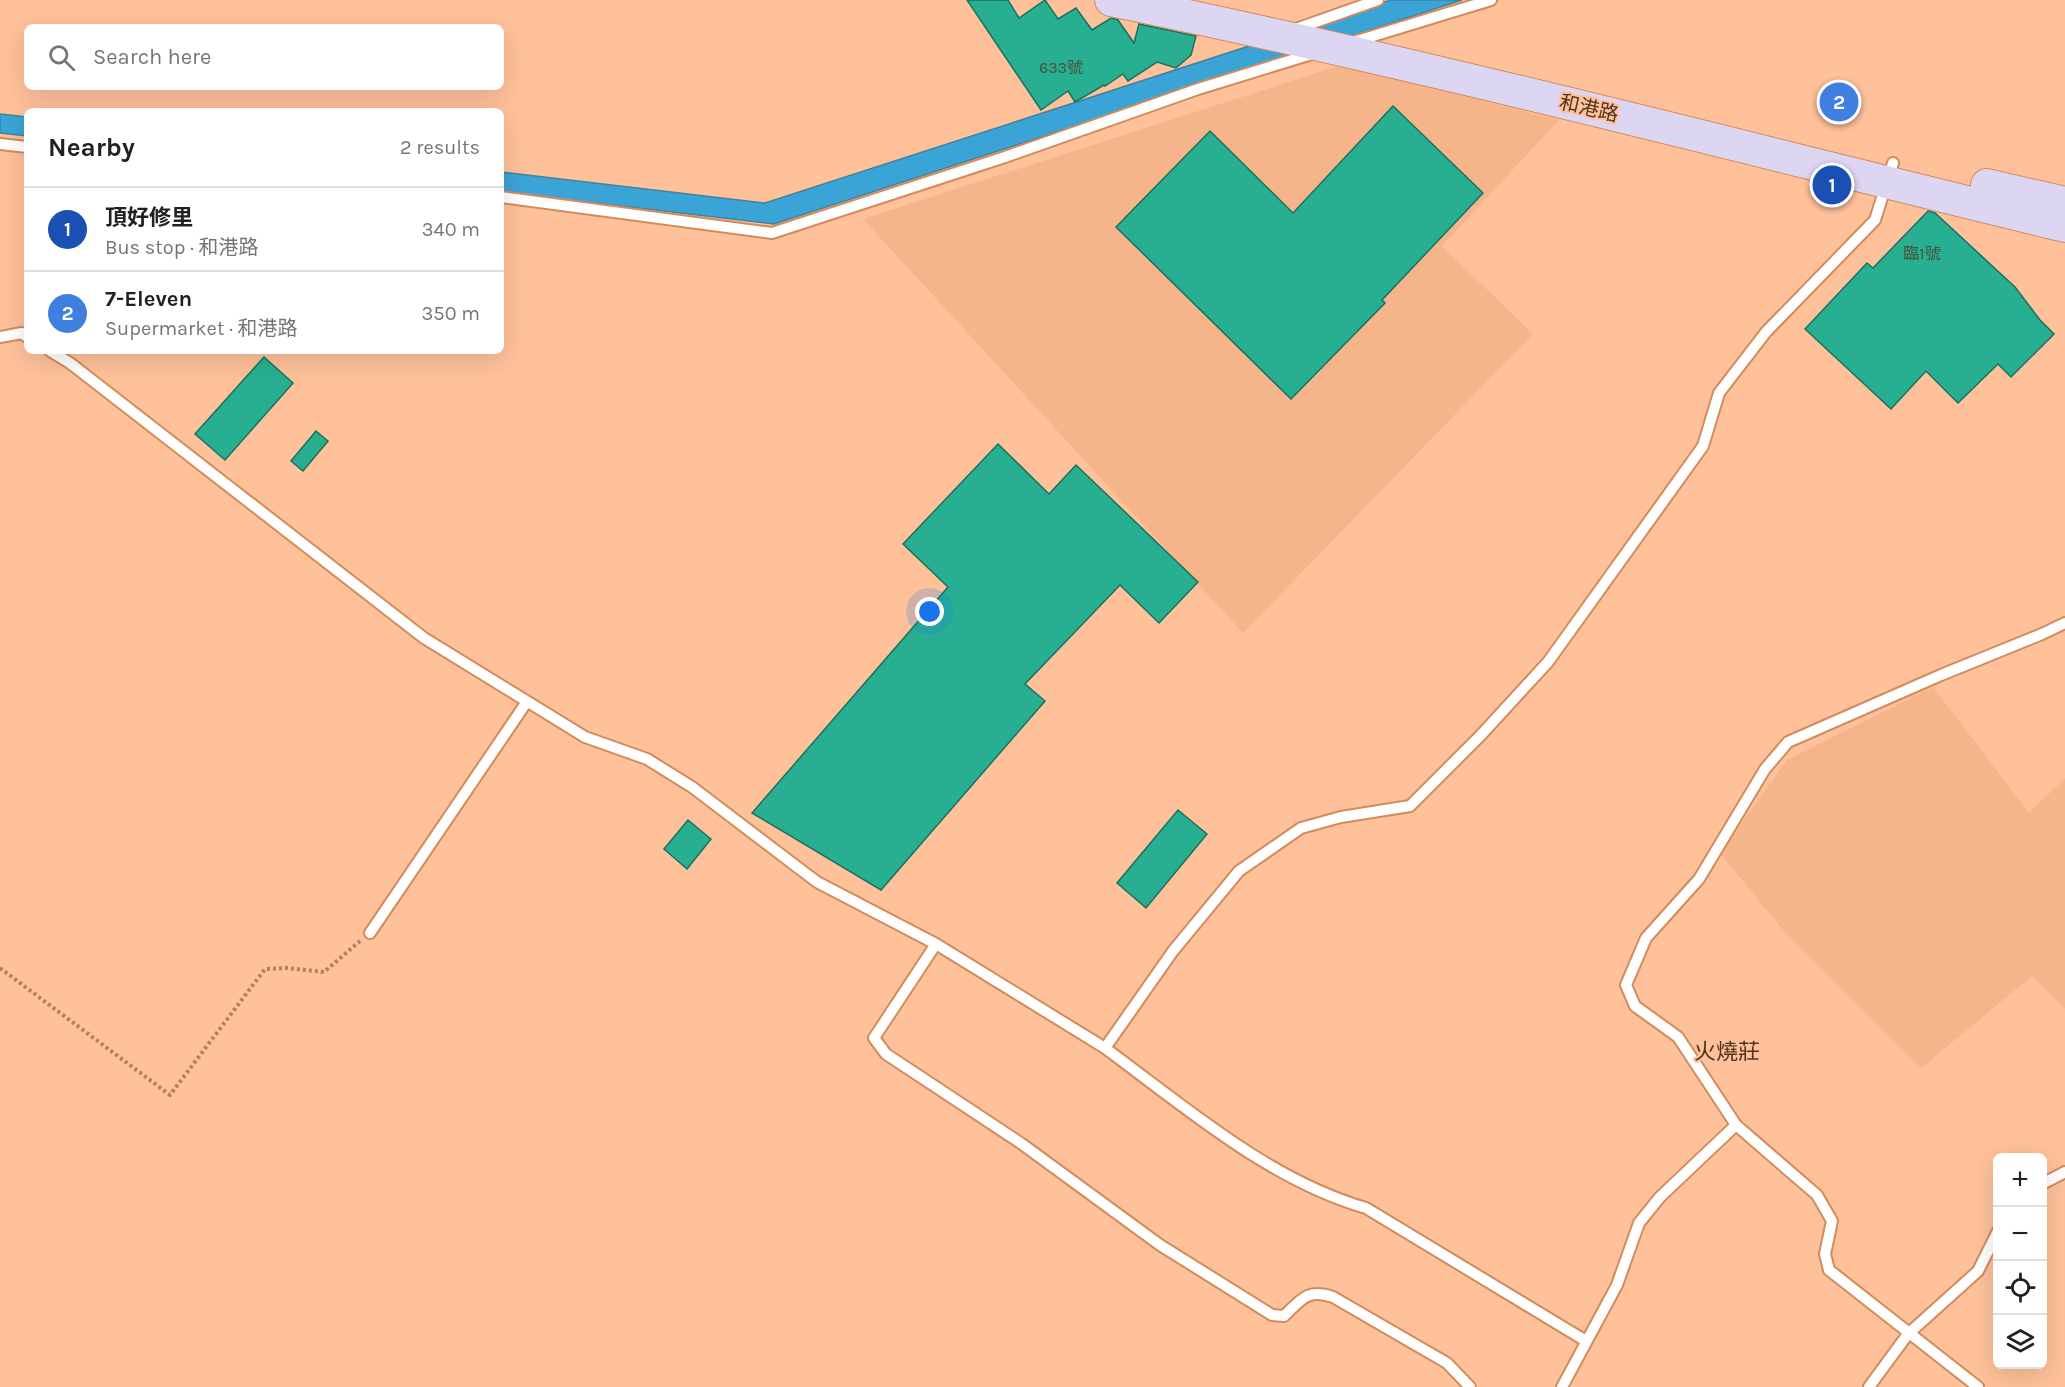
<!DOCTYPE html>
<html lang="en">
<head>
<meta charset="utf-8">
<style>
  :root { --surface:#fff; --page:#f2f2f2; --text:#202124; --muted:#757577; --line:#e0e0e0; --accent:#1a73e8 }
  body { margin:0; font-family:Karla,"Noto Sans TC",sans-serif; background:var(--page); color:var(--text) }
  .controls { position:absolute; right:18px; bottom:18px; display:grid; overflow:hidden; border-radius:9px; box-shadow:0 6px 24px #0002 }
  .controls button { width:54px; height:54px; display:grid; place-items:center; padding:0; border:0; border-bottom:2px solid var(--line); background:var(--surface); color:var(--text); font:30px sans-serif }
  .you { position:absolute; left:930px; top:612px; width:21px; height:21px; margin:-15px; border:4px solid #fff; border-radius:50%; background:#1a73e8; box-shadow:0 0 0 9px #1a73e833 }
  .badge { display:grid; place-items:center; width:39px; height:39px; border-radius:50%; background:var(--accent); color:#fff; font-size:20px; font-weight:700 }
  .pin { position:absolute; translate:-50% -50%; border:3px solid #fff; box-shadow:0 2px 6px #0006 }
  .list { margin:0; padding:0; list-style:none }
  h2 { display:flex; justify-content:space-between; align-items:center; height:78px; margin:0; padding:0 24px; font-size:26px }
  h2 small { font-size:20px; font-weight:400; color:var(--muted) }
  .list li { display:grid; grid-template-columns:39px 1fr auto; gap:18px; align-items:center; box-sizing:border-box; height:84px; padding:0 24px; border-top:2px solid var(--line) }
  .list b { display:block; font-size:22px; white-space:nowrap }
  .list p { margin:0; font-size:20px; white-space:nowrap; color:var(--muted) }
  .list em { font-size:20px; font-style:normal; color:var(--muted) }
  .icon { flex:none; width:33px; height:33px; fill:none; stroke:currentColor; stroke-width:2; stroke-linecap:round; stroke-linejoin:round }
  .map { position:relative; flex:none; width:2065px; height:1387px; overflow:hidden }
  .search { position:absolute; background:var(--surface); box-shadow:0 6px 24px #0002; left:24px; top:24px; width:480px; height:66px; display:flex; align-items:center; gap:15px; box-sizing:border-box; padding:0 21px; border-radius:9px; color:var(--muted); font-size:22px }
  .panel { position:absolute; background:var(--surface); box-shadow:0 6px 24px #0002; left:24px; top:108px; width:480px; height:246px; border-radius:9px }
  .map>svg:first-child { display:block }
</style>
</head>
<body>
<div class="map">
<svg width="2065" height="1387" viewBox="0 0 2065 1387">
  <rect width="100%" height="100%" fill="#fec19a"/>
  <!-- built -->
  <path fill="#f6b48a" d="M1341,65L1559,120L1442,246L1533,334L1243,633L863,219Z
    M1933,687L2029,813L2065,778V1009L2032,976L1921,1068L1783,930L1720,853L1787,760Z"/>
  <!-- water -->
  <path fill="#3ba4d6" stroke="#42829f" stroke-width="1.5" d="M1391,0H1462L774,224L501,192V172L765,203Z
    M0,114L27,117V136L0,133Z"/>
  <!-- building -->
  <path fill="#28af91" stroke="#18725e" stroke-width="1.5" d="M967,0H1008L1019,18L1045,0L1058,19L1076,8L1092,30L1111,18L1118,20L1134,43L1139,24L1196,36L1191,55L1176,68L1157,62L1128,81L1123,74L1105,86L1104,85L1075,102L1068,91L1041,110Z
    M1393,106L1483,193L1382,300L1385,303L1291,399L1116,227L1210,131L1293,213Z
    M1928,211L1935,213L2015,287L2040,320L2054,334L2011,377L1998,364L1958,403L1926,371L1891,409L1805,329L1867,263L1873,268Z
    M264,357L293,383L225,460L195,434Z
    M316,431L328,441L303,471L291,461Z
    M998,444L1049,494L1076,465L1198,582L1159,623L1120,585L1025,684L1045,701L881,890L752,813L948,587L903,544Z
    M1178,810L1207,834L1146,908L1117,883Z
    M688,820L711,839L687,869L664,849Z"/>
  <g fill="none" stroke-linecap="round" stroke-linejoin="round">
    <!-- lane casing -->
    <g stroke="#d38b5b" stroke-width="14">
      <path id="lane" d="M1290,31L1378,0
        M1350,43L1491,0
        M0,144L27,147
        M501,197L772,233L1005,157L1198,89L1315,53
        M0,337L22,333L27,337
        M50,351L70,363L424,638L585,737L647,759L692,787L817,882L936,944L874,1038L886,1054L1022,1144L1160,1245L1272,1315L1284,1316C1301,1300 1307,1288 1333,1297L1447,1363L1470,1387
        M370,933L526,703
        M936,944L1105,1048
        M2042,1184L2065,1172
        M1586,1341L1366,1208C1269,1180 1185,1107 1105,1048L1173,951L1239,871L1301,828L1341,817L1410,806L1481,735L1548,662L1703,446L1719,393L1766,332L1875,220L1893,163
        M1562,1387L1617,1285L1639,1223L1660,1197L1736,1125
        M1869,1387L1908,1334L1978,1271L1998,1231
        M1978,1387L1829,1270L1825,1254L1832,1221L1817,1195L1736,1125L1678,1037L1635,1006L1626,985L1646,938L1699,879L1765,769L1788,742L1941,675L2042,634L2065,623"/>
    </g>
    <!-- secondary casing -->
    <g stroke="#d38b5b" stroke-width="34">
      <path id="secondary" d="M1111,0C1431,65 1747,149 2065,226
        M1987,185L2065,203"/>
    </g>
    <!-- path -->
    <path stroke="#af8062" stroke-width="4" stroke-dasharray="3 3" stroke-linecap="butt" d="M0,968L170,1095L265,969L287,968L324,972L360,941"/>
    <!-- lane -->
    <use href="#lane" stroke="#fff" stroke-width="10"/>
    <!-- secondary -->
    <use href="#secondary" stroke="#ddd6f3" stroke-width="32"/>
  </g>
  <g text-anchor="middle" stroke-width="4.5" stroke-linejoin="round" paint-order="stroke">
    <!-- number labels -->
    <g font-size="16" fill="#48533c">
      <text x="1061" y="73">633號</text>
      <text x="1922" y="259">臨1號</text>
    </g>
    <!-- street labels -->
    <g font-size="20" fill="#533420" stroke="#fec19a">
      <text transform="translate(1589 108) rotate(13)" y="7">和港路</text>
    </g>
    <!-- quarter labels -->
    <g font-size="22" fill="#533420" stroke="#fec19a">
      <text x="1727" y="1059">火燒莊</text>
    </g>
  </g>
</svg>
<div class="controls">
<button>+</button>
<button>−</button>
<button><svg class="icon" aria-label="locate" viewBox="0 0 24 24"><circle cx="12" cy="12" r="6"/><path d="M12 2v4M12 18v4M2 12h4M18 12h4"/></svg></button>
<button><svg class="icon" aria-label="layers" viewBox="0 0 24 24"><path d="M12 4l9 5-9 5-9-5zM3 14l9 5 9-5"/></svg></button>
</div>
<div class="you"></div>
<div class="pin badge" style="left:1832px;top:185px;background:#1a4fb4">1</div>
<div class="pin badge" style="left:1839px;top:102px;background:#3f7fe0">2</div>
<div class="search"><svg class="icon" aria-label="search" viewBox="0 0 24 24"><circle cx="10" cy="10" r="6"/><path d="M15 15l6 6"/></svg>Search here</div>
<section class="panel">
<h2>Nearby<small>2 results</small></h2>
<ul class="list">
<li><span class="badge" style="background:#1a4fb4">1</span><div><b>頂好修里</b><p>Bus stop · 和港路</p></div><em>340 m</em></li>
<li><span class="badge" style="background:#3f7fe0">2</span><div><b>7-Eleven</b><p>Supermarket · 和港路</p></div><em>350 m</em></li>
</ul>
</section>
</div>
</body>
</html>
